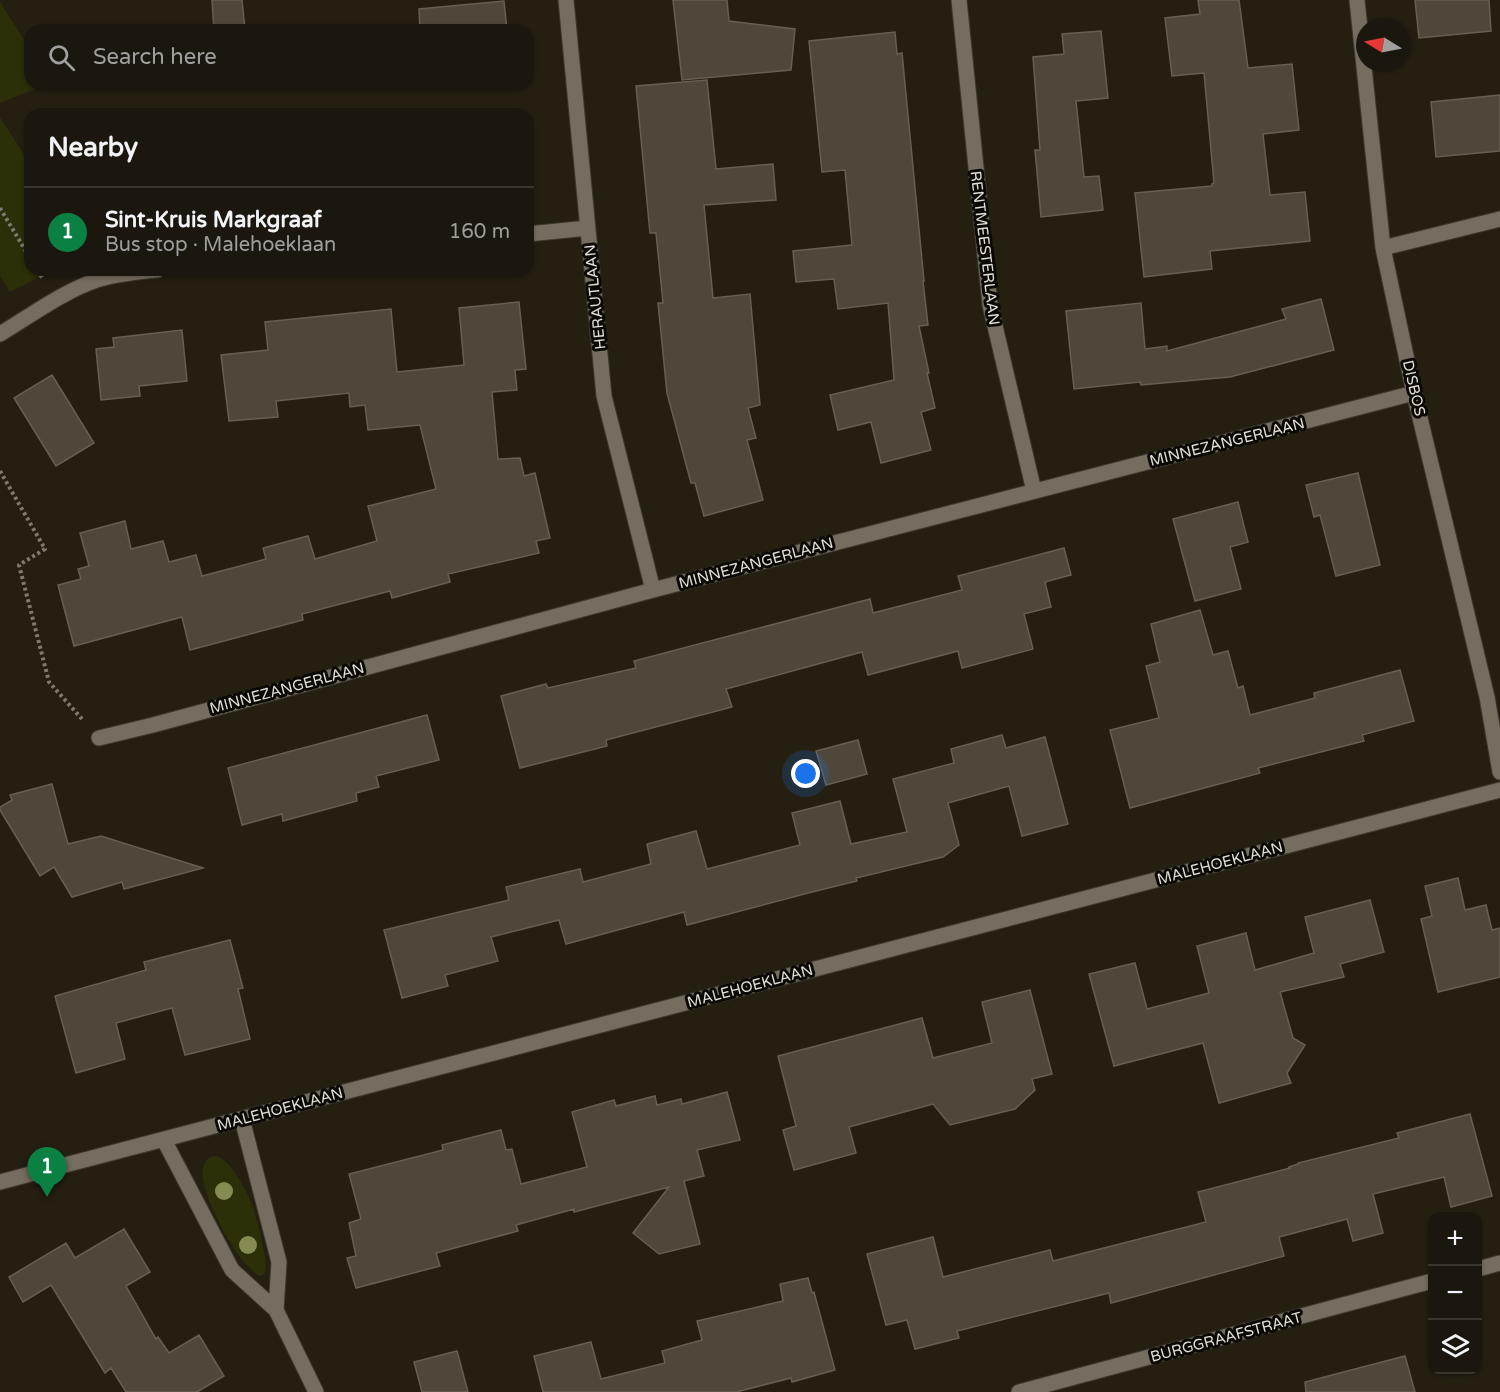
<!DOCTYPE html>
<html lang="en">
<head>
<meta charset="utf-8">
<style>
  :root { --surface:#1c170e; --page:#252017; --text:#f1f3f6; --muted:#a09f9e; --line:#3a362e; --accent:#0b8043 }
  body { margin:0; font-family:"Varela Round",sans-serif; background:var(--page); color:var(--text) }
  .controls { position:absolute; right:18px; bottom:18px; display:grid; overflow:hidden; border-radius:12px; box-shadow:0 2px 4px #0004 }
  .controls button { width:54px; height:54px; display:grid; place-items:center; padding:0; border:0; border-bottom:2px solid var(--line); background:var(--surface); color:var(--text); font:30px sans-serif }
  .compass { position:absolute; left:1356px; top:18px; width:54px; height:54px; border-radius:50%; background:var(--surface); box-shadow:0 2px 4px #0004; rotate:280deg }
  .you { position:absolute; left:806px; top:774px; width:21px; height:21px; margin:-15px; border:4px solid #fff; border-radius:50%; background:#1a73e8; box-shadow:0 0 0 9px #1a73e833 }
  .badge { display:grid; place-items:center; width:39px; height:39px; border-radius:50%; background:var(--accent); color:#fff; font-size:20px; font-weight:700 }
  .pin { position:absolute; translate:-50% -50px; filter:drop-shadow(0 2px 3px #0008) }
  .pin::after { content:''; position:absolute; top:32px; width:21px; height:18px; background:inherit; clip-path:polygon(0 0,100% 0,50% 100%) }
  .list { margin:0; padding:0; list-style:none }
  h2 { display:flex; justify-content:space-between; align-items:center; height:78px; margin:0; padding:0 24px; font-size:26px }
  h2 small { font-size:20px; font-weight:400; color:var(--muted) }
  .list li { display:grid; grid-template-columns:39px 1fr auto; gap:18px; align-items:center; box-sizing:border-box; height:90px; padding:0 24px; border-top:2px solid var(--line) }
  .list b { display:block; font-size:22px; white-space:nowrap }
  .list p { margin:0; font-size:20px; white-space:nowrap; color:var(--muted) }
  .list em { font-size:20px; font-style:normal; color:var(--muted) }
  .icon { flex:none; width:33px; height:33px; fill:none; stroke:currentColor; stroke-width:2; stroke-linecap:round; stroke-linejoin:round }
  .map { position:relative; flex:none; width:1500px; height:1392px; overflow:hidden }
  .search { position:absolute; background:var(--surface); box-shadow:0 2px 4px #0004; left:24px; top:24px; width:510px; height:66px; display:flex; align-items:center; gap:15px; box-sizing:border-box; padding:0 21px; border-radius:18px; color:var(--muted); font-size:22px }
  .panel { position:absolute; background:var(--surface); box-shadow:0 2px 4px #0004; left:24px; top:108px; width:510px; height:168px; border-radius:18px }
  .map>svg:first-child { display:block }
</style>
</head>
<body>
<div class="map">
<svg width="1500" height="1392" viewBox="0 0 1500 1392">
  <rect width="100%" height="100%" fill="#251f12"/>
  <!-- green -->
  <path fill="#2c2f08" d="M0,2L30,49V84H47L0,103Z
    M0,117L30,164V270H53L10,292L0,276Z
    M214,1156C222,1157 228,1163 232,1169C250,1192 257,1216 262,1243C264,1253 269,1267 263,1275L260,1276L256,1274C250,1268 242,1261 237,1253C226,1238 192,1178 206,1161C208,1158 211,1157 214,1156Z"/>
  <!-- building -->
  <path fill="#4e473a" stroke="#676051" stroke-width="1.5" d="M212,0H242L245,30H214Z
    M673,0H727L729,21L795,29L791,70L682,80Z
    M1198,0H1239L1248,68L1292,64L1299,130L1263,134L1270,195L1305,192L1310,241L1210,251L1212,269L1144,277L1135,193L1212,186V184L1214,183L1204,73L1172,76L1165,18L1200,14Z
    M1415,0H1489L1491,31L1419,38Z
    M504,1L507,30H420L419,9Z
    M1101,31L1108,98L1076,101L1084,177L1099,176L1103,210L1041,217L1035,150H1040L1033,57L1064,54L1062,34Z
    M895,32L897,54L902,53L924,281H923L928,325L919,326L929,373H927L935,408L921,412L931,450L881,463L871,422L838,430L830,395L894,380L888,303L838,309L834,279L796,282L793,251L852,245L845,170L822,172L809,41Z
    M707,80L716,169L773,164L776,200L704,205L713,298L750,294L760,405L748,408L756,438L747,440L763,500L704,516L695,483H691L667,393L658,303H663L656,233H650L636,86Z
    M1500,95V151L1436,157L1431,102Z
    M1321,299L1334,350L1230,377L1141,385L1140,382L1074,389L1066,311L1141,303L1145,349L1167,346V351L1286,319L1282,309Z
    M519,302L526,369L515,370L517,390L492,392L498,459L520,458L524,476L535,473L550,538L536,541L539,553L448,574L450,582L392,598L390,591L302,614L303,620L190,650L182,617L74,646L58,585L81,579L78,569L89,566L80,533L125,521L131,549L163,541L169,562L196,555L202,576L266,559L263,548L308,536L315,559L377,541L368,506L436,489L420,425L368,430L365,405L350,407L349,393L276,401L278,417L229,421L221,355L268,350L265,322L391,309L397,372L464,365L459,308Z
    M182,330L187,381L139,386L140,396L101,400L96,349L114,347L113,338Z
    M52,375L94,443L56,466L14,398Z
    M1358,473L1380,565L1336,576L1320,515L1314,517L1306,485Z
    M1238,502L1248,542L1230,547L1241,589L1195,601L1173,519Z
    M1064,548L1071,575L1045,582L1051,607L1024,614L1033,649L962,668L958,651L868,675L862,652L726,689L732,707L606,740L607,746L520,768L501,696L546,684L548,688L636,668L634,661L870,599L873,613L962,590L958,576Z
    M1200,610L1213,655L1228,651L1238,688L1243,686L1250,715L1315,698L1314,693L1400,670L1414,721L1362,735L1364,741L1258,768L1260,773L1130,808L1110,730L1159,718L1146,666L1160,662L1151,624Z
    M427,715L439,760L376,776L379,787L356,793L357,801L283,821L282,814L242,825L228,768Z
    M1002,735L1006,748L1045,737L1068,824L1022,836L1009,786L948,803L959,845L943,857L856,878L857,881L812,892L687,925L684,912L566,944L559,920L491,937L498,961L445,975L448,986L402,998L384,930L509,900L506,887L580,869L583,882L651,864L647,844L696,831L707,869L800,845L792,813L840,801L851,844L907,832L893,779L954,763L951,749Z
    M858,740L867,774L826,785L816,751Z
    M52,784L68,844L101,836L203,868L124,889L122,882L72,897L54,867L40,876L0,810V807L12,800L10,795Z
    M1458,878L1465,910L1486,905L1492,930L1500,928V977L1438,992L1421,919L1432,916L1425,886Z
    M1370,900L1384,952L1340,964L1344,977L1280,992L1293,1038L1305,1045L1287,1073L1291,1083L1219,1103L1203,1043L1114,1066L1089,974L1135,963L1147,1009L1209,993L1197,946L1246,933L1255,970L1314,953L1305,917Z
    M230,940L243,988L238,989L250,1039L185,1055L172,1008L116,1023L125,1059L76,1073L55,996L146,970L144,962Z
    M1030,990L1052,1074L1032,1079L1035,1090L1015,1109L950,1125L933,1104L849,1127L856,1153L794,1170L783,1130L796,1126L778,1056L922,1018L933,1058L992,1043L982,1002Z
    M727,1092L740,1140L697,1150L704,1176L684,1181L700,1244L659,1254L633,1233L669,1187L574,1212V1209L516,1225L518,1231L436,1253L440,1266L356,1288L347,1258L356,1256L349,1223L361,1219L349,1174L443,1150L442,1145L501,1130L506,1150L512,1149L521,1184L587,1167L572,1112L614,1100L616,1106L655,1096L657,1105L681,1099L682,1104Z
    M1470,1114L1492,1196L1451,1207L1444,1177L1373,1194L1383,1233L1353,1241L1347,1219L1279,1237L1284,1256L1111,1303L1109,1293L957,1331L959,1338L915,1349L907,1320L886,1325L867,1254L933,1237L943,1277L1050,1250L1053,1261L1206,1222L1198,1192L1290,1168L1289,1167L1298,1164V1163L1399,1138L1397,1133Z
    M124,1229L150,1272L126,1286L156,1339L158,1337L169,1353L199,1335L224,1376L197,1392H126L111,1368L105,1373L51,1285L23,1302L9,1277L66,1243L75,1258Z
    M808,1278L812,1293L814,1292L835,1370L792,1382L791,1378L736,1392H543L534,1356L591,1342L601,1379L665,1363L662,1351L702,1340L697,1321L783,1301L780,1284Z
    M457,1351L468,1392H422L414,1362Z
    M1405,1356L1415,1392H1306L1305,1382Z"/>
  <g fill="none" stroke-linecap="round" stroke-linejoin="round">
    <!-- minor casing -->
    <g stroke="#3d3830" stroke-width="17">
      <path id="minor" d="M566,0L604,396L653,590
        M959,0L990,305L1034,491
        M1357,0L1383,248L1414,393L1487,697L1500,772
        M528,234L588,228
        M1383,248L1500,219
        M0,334C30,316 64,291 97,280C116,274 137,272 157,270
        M99,738L153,725L653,590L1414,393
        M242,1119L279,1262L276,1310
        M164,1140L232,1270L276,1310L316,1392
        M0,1182L1500,790
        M1478,1269L1500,1263
        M1019,1392L1432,1281"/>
    </g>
    <!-- path -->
    <path stroke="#7f796f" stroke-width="4" stroke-dasharray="3 3" stroke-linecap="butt" d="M0,208L30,258
      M37,270L43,279
      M0,471L45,549L19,565L49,682L82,719"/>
    <!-- minor -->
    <use href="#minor" stroke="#756d5f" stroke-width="15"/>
  </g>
  <!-- trees -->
  <g fill="#878b51">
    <circle cx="224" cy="1191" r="9"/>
    <circle cx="248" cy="1245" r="9"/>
  </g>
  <g text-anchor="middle" stroke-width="6" stroke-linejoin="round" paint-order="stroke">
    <!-- street labels -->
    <g font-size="15" fill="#e3dfd7" stroke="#0c0905">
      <text transform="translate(985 248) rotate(83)" y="5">RENTMEESTERLAAN</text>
      <text transform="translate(595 297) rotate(-96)" y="5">HERAUTLAAN</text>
      <text transform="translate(1414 388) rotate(77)" y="5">DISBOS</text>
      <text transform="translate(1227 442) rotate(-14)" y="5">MINNEZANGERLAAN</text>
      <text transform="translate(756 563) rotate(-15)" y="5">MINNEZANGERLAAN</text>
      <text transform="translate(287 688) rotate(-15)" y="5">MINNEZANGERLAAN</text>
      <text transform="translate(1220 863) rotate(-15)" y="5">MALEHOEKLAAN</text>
      <text transform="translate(750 986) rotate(-15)" y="5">MALEHOEKLAAN</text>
      <text transform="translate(280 1109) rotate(-15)" y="5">MALEHOEKLAAN</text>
      <text transform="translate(1226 1337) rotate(-15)" y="5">BURGGRAAFSTRAAT</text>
    </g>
  </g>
</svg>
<div class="controls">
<button>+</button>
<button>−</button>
<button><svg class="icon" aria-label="layers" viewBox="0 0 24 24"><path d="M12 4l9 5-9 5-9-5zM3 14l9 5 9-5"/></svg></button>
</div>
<svg class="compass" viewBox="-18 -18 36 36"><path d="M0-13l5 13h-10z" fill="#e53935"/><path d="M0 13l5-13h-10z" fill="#a09f9e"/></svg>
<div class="you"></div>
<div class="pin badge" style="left:47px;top:1197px">1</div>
<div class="search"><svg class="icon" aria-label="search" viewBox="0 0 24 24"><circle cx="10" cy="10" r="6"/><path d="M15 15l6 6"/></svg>Search here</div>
<section class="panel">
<h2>Nearby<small></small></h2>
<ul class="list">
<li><span class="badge">1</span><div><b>Sint-Kruis Markgraaf</b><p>Bus stop · Malehoeklaan</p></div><em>160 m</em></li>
</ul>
</section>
</div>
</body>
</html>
